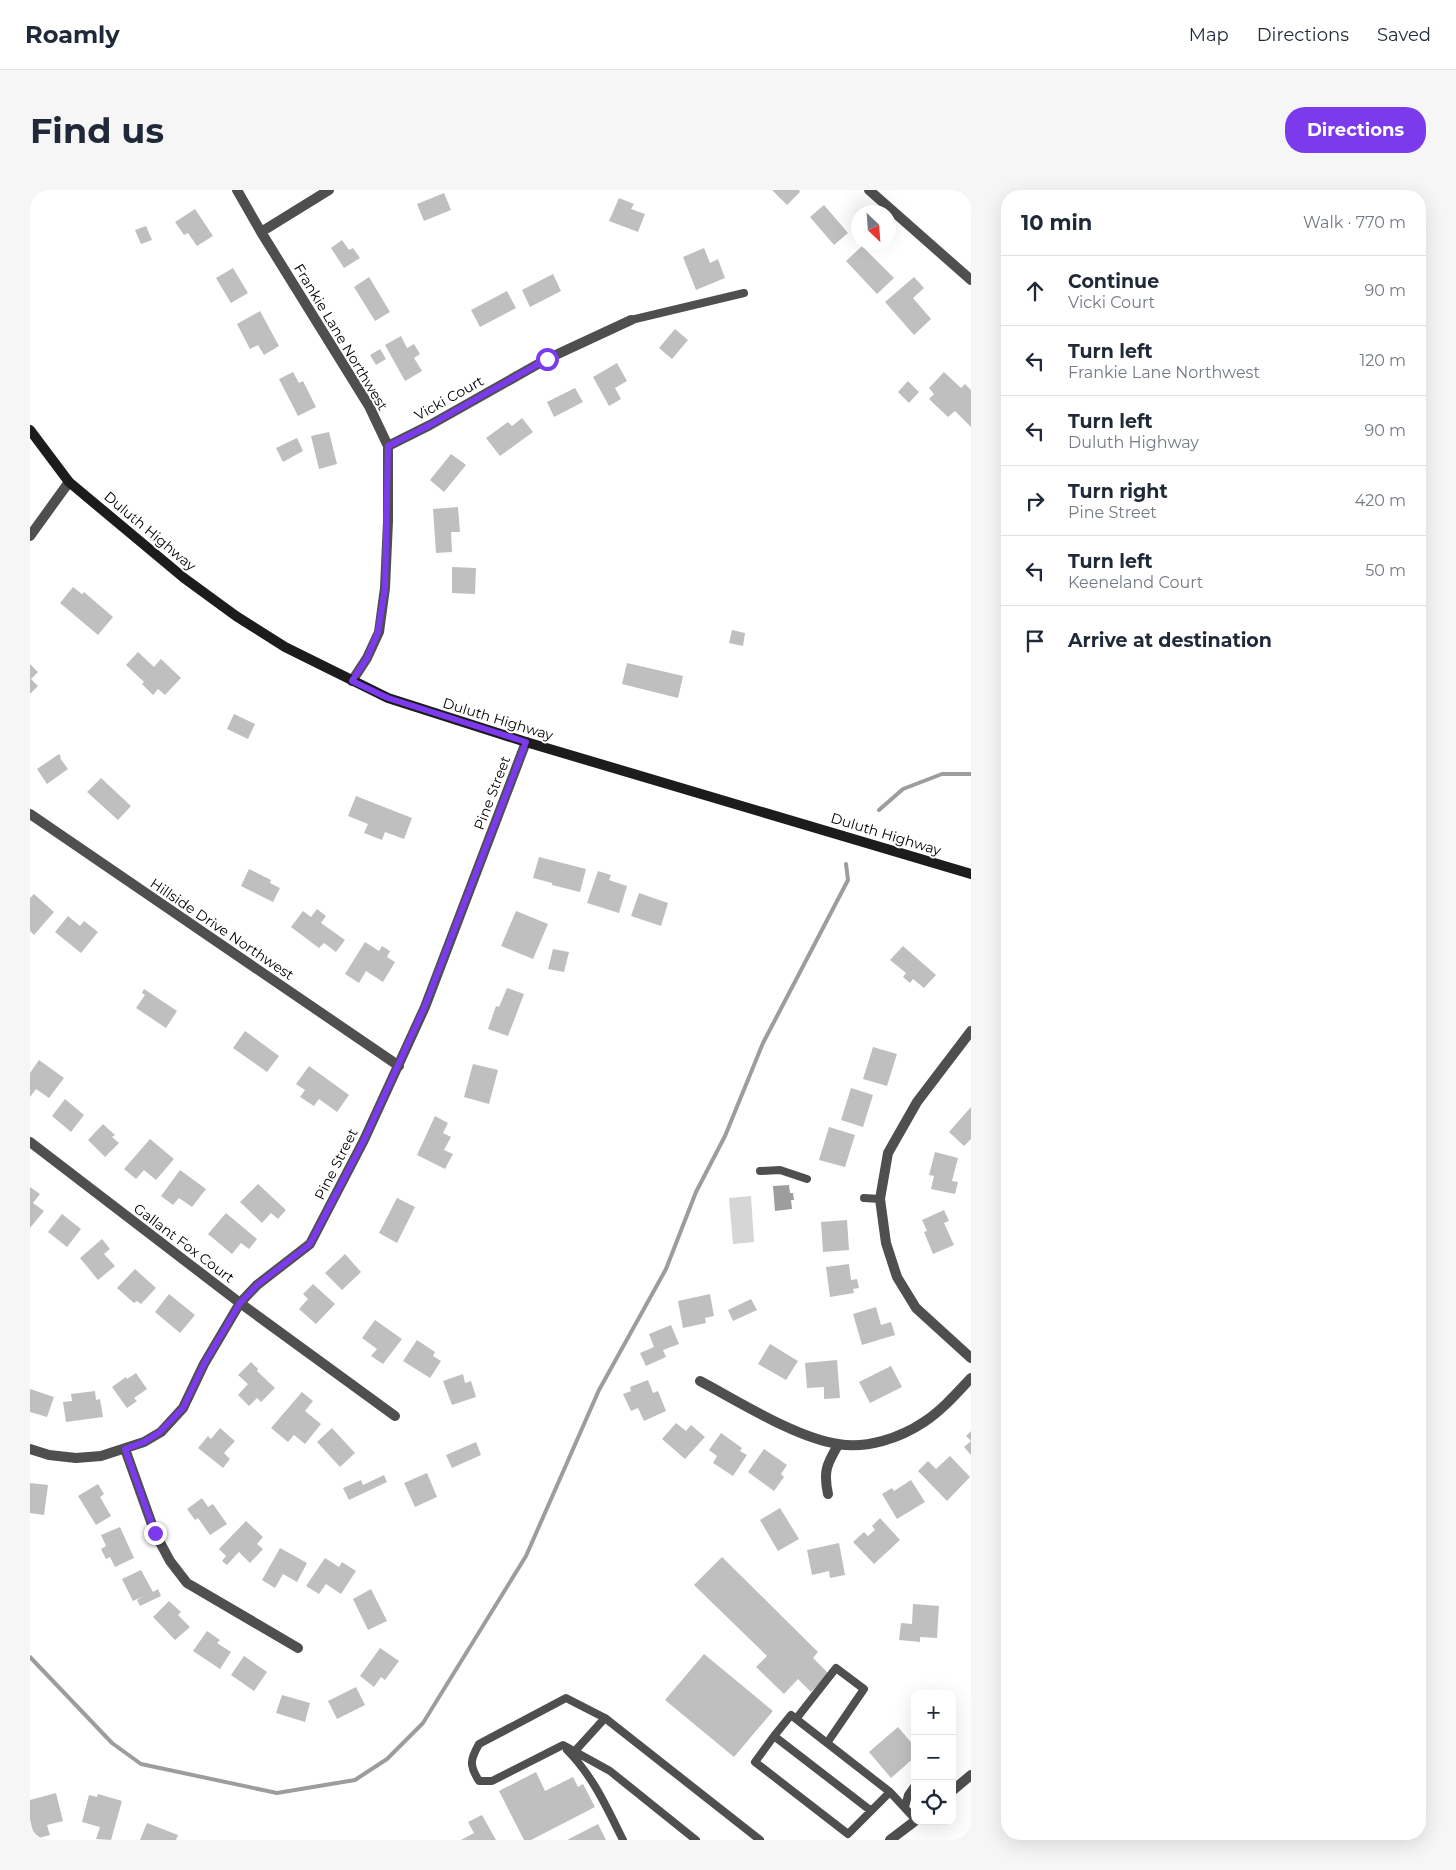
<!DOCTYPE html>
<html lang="en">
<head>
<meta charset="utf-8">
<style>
  :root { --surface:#fff; --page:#f6f6f7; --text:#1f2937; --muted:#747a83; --line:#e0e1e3; --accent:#7c3aed }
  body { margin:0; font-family:Montserrat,sans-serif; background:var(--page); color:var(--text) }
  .controls { position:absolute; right:15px; bottom:15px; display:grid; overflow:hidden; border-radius:10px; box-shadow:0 5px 20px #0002 }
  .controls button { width:45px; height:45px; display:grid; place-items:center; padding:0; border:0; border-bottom:1px solid var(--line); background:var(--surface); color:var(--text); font:25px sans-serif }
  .compass { position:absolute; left:821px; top:15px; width:45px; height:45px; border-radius:50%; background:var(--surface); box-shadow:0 5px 20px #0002; rotate:155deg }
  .stop { position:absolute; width:15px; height:15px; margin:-11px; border:4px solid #7c3aed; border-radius:50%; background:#fff }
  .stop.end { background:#7c3aed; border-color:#fff; box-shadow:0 1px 5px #0008 }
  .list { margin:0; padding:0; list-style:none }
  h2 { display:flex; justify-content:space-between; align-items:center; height:65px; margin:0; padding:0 20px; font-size:21px }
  h2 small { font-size:16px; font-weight:400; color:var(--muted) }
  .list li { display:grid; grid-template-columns:32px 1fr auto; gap:15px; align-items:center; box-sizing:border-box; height:70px; padding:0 20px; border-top:1px solid var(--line) }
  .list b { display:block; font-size:19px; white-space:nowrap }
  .list p { margin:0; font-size:16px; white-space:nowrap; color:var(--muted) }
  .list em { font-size:16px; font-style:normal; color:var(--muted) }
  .icon { flex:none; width:28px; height:28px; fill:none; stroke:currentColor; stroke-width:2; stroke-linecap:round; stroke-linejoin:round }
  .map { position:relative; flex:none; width:941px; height:1650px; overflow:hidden; border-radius:20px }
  header { display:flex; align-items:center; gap:30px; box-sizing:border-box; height:70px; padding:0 25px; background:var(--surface); border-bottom:1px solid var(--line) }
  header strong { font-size:24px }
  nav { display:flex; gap:28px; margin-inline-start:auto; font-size:18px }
  .intro { display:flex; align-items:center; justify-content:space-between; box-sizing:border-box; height:120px; padding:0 30px }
  h1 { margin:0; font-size:35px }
  .button { padding:12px 22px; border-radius:20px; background:var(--accent); color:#fff; font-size:18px; font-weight:700 }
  main { display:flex; gap:30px; padding:0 30px }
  aside { flex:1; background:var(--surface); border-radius:20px; box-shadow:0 5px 20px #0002 }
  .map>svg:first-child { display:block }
</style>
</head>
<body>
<header>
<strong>Roamly</strong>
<nav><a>Map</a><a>Directions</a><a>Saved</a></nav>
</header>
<div class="intro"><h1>Find us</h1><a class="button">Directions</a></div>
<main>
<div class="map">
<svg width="941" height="1650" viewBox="0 0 941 1650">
  <rect width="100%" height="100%" fill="#fff"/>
  <!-- green -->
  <path fill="#d6d6d6" d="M721,1006L724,1052L703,1054L699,1008Z"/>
  <!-- water -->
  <path fill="#9d9d9d" d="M759,995L760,1003H763L764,1010H761L762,1019L745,1021L743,996Z"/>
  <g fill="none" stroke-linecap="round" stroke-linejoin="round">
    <!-- stream -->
    <path stroke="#9d9d9d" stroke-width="4" d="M849,620L873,599L912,584H941
      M0,1467L82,1553L111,1574L247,1603L325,1590L357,1569L393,1533L496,1366L569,1200L636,1079L666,1002L695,946L733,853L818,690L816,674"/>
  </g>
  <!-- building -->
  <path fill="#bfbfbf" d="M742,0H769L770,2L757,15Z
    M414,3L421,20L394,31L387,14Z
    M589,8L604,14L601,19L615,24L608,42L579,31Z
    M794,15L818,43L804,55L780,27Z
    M165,19L183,46L167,56L158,43L154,45L145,32Z
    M116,36L122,50L111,54L105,40Z
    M312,50L319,60L323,58L330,68L314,78L301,58Z
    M832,56L864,88L847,104L816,71Z
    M674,58L680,73L688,69L695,88L666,100L653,67Z
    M203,78L218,103L201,113L186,88Z
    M523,84L531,101L500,117L492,100Z
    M339,87L360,122L345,131L324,97Z
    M884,87L894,98L883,108L901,129L884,145L855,112Z
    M477,101L486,118L450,137L441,120Z
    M230,121L249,156L234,165L228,155L220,159L207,134Z
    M645,139L658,150L642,169L629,158Z
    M371,146L377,158L384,154L390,164L384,168L392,181L375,191L355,155Z
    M350,159L356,169L346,175L340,165Z
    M587,173L597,191L585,198L591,209L579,216L563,187Z
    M263,182L269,193L273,191L286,217L268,226L249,189Z
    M914,182L931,198L935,194L941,200V237L925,221L918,227L899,209L904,204L899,198Z
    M878,191L889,202L879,213L868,202Z
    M545,198L553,212L524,227L517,212Z
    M492,228L503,242L470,266L456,248L478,232L482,236Z
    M299,242L307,274L289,279L281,246Z
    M267,248L273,261L253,272L246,258Z
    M421,264L436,275L414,302L400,290Z
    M428,317L430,342H421L422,362L406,363L403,319Z
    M422,377L446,378L445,404L422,403Z
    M43,397L52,404L54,402L83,427L68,445L30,413Z
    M702,440L715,443L713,456L699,453Z
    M108,462L124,477L131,469L151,488L135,505L128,499L123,505L112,494L114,492L96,475Z
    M597,473L653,486L648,508L592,494Z
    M0,474L8,482L1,489L8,496L0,504Z
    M204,524L225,534L218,549L197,539Z
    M29,564L31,567L30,568L38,579L17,594L7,579Z
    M71,588L101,616L88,630L57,602Z
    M326,606L382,628L374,649L355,642L352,650L334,643L338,634L318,626Z
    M509,667L556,679L550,702L522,695V693L503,688Z
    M219,679L241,690L240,693L250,698L243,712L211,696Z
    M568,681L581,685L579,690L597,696L589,723L557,713Z
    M609,703L638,713L631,736L601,726Z
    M4,704L24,722L4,745L0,741V708Z
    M287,719L296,726L291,733L315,750L306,762L294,753L289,758L261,737L273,721L281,727Z
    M486,721L518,734L503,769L471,756Z
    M38,726L50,736L54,731L68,742L51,763L25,742Z
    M335,752L349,761L352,756L360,761L357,767L365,772L353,792L336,781L329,793L315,784Z
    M873,756L906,785L894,798L883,789L880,793L873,787L876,783L860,770Z
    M523,759L539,762L534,782L518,779Z
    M477,798L494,804L478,846L458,839L466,816L469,817Z
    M114,799L147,821L136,838L106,818L115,805L112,803Z
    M215,841L249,866L237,882L203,858Z
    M843,857L867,864L857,896L833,889Z
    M9,870L34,888L19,908L6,899L0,907V883Z
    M443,874L468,880L459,914L434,907Z
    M279,876L319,905L307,922L289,909L284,916L270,907L275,900L266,894Z
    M821,898L843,905L833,937L811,930Z
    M35,909L54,925L41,942L22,926Z
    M941,917V949L934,956L919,942Z
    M405,926L418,933L413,943L421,947L414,960L423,964L415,979L387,965Z
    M73,934L85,945L82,947L89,953L75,967L58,950Z
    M799,937L825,945L815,977L789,970Z
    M120,949L144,969L126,990L114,980L106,989L94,979Z
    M905,962L928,968L922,991L928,992L925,1004L901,999L904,986L899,985Z
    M150,980L176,999L162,1017L149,1008L143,1015L131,1006Z
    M228,994L256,1020L248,1029L241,1023L232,1033L210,1012Z
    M0,997L10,1004L3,1013L14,1021L0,1038Z
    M367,1008L385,1017L367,1053L349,1043Z
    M914,1020L919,1031L914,1033L924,1055L903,1064L894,1042L897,1041L892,1030Z
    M196,1023L227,1049L219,1059L211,1053L202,1064L178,1044Z
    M32,1024L51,1039L37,1057L18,1042Z
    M817,1030L819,1060L793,1062L791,1032Z
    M72,1049L80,1059L74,1064L85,1076L68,1090L50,1068Z
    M315,1064L331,1082L312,1100L295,1083Z
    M819,1074L821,1090L827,1089L829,1098L823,1099L824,1103L800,1107L796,1077Z
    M105,1079L126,1098L111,1114L107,1111L104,1113L87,1098Z
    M283,1094L305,1114L286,1134L269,1119L278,1109L273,1104Z
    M139,1104L165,1125L150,1143L125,1122Z
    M680,1104L684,1126L675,1128L676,1133L653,1138L648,1111Z
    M721,1109L727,1120L703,1131L698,1120Z
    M846,1117L851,1135L861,1132L865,1145L832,1155L823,1124Z
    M345,1130L372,1149L353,1174L341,1166L347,1159L332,1148Z
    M641,1135L649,1154L633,1160L636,1167L616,1176L610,1163L624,1157L619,1144Z
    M387,1150L405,1162L403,1166L411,1171L400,1188L373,1171Z
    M740,1154L768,1171L756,1190L728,1174Z
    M807,1170L810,1208L794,1209V1197L777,1198L775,1173Z
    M221,1172L228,1179L227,1181L245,1198L231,1212L227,1208L219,1216L208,1205L218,1194L208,1185Z
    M861,1176L872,1197L840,1213L829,1192Z
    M106,1183L117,1199L104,1208L107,1211L97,1218L82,1197L96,1187L97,1189Z
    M433,1184L435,1193L441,1191L446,1207L422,1215L413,1191Z
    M618,1190L623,1203L628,1201L636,1221L614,1231L608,1218L601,1221L593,1204L601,1201L600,1197Z
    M0,1199L24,1207L17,1227L0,1222Z
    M65,1201L66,1210L70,1209L73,1227L36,1232L33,1212L42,1211L41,1204Z
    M272,1202L283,1211L275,1221L291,1234L275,1254L264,1245L258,1252L241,1238Z
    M646,1233L656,1241L661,1235L675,1247L655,1269L632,1249Z
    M190,1238L205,1251L194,1263L200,1269L193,1278L168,1258L178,1246L181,1249Z
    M302,1238L325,1263L310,1277L287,1252Z
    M941,1241V1265L934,1257L941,1251L936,1246Z
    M691,1243L712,1258L710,1261L717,1265L703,1286L683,1273L687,1266L679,1260Z
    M446,1252L451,1265L422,1278L416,1265Z
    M734,1259L757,1275L751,1284L754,1287L744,1301L718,1282Z
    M920,1266L940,1287L917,1311L888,1281L898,1271L906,1279Z
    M397,1283L407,1307L385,1317L374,1293Z
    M354,1285L357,1292L319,1310L313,1298L331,1290L333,1295Z
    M881,1290L895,1312L867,1329L852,1304L862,1298L864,1301Z
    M0,1293L18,1295L14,1325L0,1323Z
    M68,1294L74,1304L70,1307L81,1326L66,1335L48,1306Z
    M172,1308L178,1317L183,1314L197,1334L180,1345L168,1328L165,1330L157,1319Z
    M750,1318L769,1349L748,1361L730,1330Z
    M850,1328L870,1350L844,1374L823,1352L834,1342L838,1346L845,1340L842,1336Z
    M216,1331L233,1347L227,1354L233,1359L220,1373L209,1362L197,1375L192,1371L196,1366L189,1359Z
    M90,1337L104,1368L85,1377L80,1367L76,1369L71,1359L76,1356L71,1345Z
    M809,1353L815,1385L800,1388L799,1381L782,1385L777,1360Z
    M250,1358L277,1373L267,1392L253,1384L245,1398L232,1390Z
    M692,1367L788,1462L783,1468L799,1484L781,1502L768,1489L754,1504L726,1477L737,1466L664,1395Z
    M295,1368L309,1377L312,1372L326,1381L311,1404L296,1394L289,1404L276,1396Z
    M111,1380L123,1402L128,1399L131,1406L110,1416L107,1410L114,1406L103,1411L92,1389Z
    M341,1399L357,1431L338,1440L323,1409Z
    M139,1411L151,1422L148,1425L160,1437L145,1450L123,1427Z
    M883,1414L909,1416L907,1448L890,1447V1452L869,1450L871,1433L882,1434Z
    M177,1441L190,1450L187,1453L201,1462L190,1479L163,1461Z
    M350,1458L369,1471L355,1490L351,1487L344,1497L330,1486Z
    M674,1464L743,1521L704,1567L635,1510Z
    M214,1466L237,1482L224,1501L201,1485Z
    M326,1497L335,1515L307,1529L298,1511Z
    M252,1505L280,1513L275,1532L246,1523Z
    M868,1537L885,1557V1567L861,1588L839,1562Z
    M506,1582L515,1601L543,1587L548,1597L553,1594L565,1617L501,1650H494L469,1601Z
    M26,1603L33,1631L17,1635L20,1645L5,1649L0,1630V1610Z
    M68,1604L92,1611L81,1650L66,1649L70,1637L52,1632L59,1605L67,1607Z
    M452,1625L466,1650H431L444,1643L438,1632Z
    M117,1633L148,1645L146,1650H110Z
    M568,1634L576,1650H537Z"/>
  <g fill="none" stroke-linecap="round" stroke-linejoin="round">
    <!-- service -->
    <path stroke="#4f4f4f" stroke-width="8" d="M601,130L714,103
      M730,981L750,980L777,989
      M834,1008L850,1009
      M766,1529L806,1478L834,1499L797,1553
      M744,1546L761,1525L860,1602L885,1629
      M537,1560C563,1586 577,1618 593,1650
      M545,1561L575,1528
      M875,1617L878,1605L885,1595
      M840,1620L744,1546L725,1572L818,1644L860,1602
      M666,1650L580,1581L533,1555L462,1591H449C439,1575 440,1570 449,1554L536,1508L575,1528L730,1650"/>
    <!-- minor -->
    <path stroke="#4f4f4f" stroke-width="10" d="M207,0L231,42L339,216L358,256V331L355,398L349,442L337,468L322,491
      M839,0L941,90
      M231,42L299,0
      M358,256L400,235L517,169L601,130
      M0,346L39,292
      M0,624L369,876
      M941,841L887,912L858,963L850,1009L856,1053L867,1087L886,1118L941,1168
      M0,952L210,1113L365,1226
      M670,1191C708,1211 766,1248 808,1254C837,1259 870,1248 894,1232C912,1220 926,1204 941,1188
      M0,1259L19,1265L46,1268L71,1266L114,1252L131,1242L153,1218L174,1174L210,1113L227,1095L280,1054L334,950L395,817L496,552
      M95,1259L125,1343L140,1371L157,1393L268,1458
      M798,1304C793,1281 797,1274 808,1255"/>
    <!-- tertiary -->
    <path stroke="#4f4f4f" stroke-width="10" d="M922,1601L941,1585
      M860,1650L885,1631"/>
    <!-- secondary -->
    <path stroke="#1c1c1c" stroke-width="10" d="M0,240L39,292L154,388L206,426L255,457L358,508L496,552L941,684"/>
  </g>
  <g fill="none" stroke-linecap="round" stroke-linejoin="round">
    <!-- route -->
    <path stroke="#7c3aed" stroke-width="6" d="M125,1343L95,1259L114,1252L130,1242L153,1218L174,1174L210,1113L227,1095L280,1054L334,950L395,816L496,552L358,508L322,491L337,468L348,442L355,398L358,256L400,235L517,169"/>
  </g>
  <g text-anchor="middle" stroke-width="4" stroke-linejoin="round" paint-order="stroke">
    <!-- street labels -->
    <g font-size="14" fill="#000" stroke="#fff">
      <text transform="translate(311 147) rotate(59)" y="5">Frankie Lane Northwest</text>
      <text transform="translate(419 208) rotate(-29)" y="5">Vicki Court</text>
      <text transform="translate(120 341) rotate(40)" y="5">Duluth Highway</text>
      <text transform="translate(468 529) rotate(17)" y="5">Duluth Highway</text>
      <text transform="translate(462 603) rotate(-69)" y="5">Pine Street</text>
      <text transform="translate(856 644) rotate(17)" y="5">Duluth Highway</text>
      <text transform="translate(192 739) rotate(34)" y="5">Hillside Drive Northwest</text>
      <text transform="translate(306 974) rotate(-63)" y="5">Pine Street</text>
      <text transform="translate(154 1053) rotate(37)" y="5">Gallant Fox Court</text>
    </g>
  </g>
</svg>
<div class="controls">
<button>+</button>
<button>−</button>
<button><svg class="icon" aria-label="locate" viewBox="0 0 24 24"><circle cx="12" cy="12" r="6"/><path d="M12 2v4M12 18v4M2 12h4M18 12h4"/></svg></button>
</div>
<svg class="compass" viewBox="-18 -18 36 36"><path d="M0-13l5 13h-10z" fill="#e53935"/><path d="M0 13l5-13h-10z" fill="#747a83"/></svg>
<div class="stop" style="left:517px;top:169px"></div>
<div class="stop end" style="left:125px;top:1343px"></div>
</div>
<aside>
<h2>10 min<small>Walk · 770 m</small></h2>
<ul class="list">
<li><svg class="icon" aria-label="ahead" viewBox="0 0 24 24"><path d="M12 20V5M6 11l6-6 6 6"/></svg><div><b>Continue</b><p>Vicki Court</p></div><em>90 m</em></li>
<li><svg class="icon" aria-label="left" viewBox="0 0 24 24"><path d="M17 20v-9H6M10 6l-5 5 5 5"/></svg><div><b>Turn left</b><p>Frankie Lane Northwest</p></div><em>120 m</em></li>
<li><svg class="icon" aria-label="left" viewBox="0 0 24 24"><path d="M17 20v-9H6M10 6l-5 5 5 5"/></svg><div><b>Turn left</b><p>Duluth Highway</p></div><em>90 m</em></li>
<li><svg class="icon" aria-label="right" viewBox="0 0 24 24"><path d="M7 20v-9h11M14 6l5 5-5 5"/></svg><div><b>Turn right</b><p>Pine Street</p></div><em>420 m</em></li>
<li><svg class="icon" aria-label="left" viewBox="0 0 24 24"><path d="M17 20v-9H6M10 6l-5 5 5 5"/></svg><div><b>Turn left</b><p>Keeneland Court</p></div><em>50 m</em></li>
<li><svg class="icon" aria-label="arrive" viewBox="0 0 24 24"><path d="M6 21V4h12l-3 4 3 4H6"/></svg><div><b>Arrive at destination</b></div></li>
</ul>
</aside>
</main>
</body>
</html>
